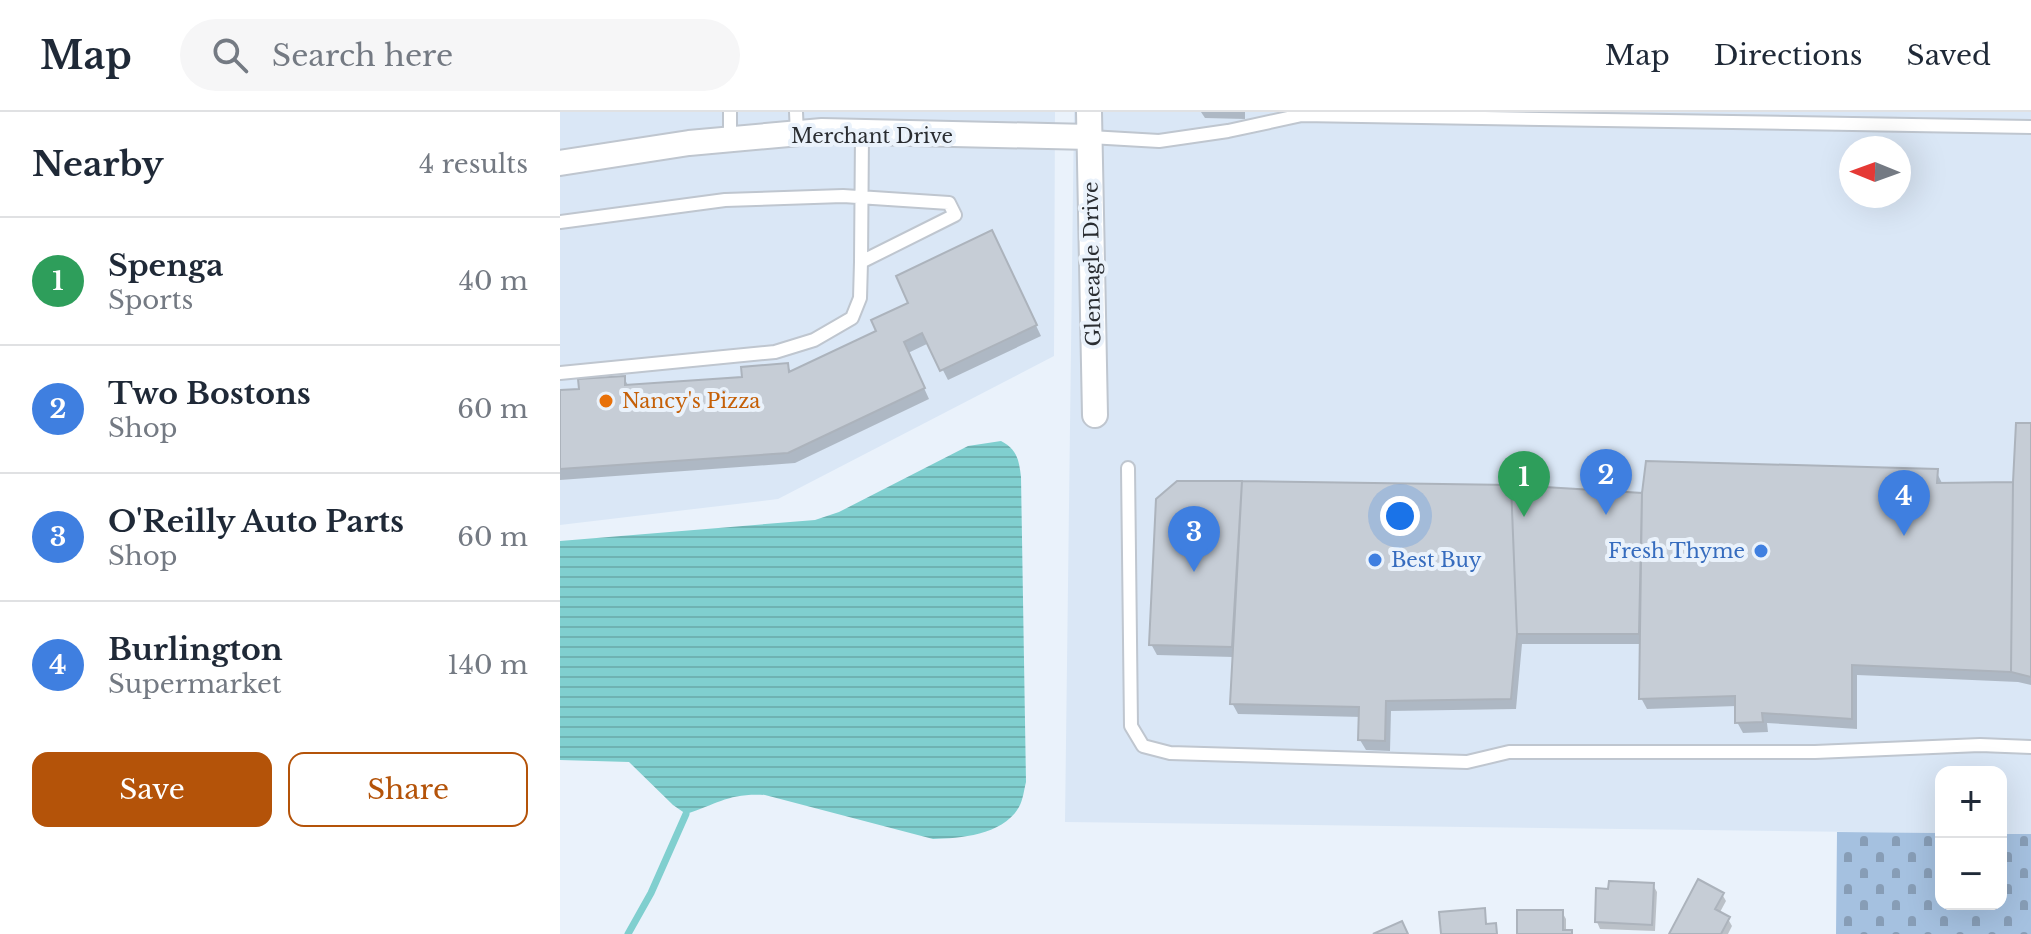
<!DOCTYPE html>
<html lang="en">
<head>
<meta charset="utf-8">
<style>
  :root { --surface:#fff; --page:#f6f6f7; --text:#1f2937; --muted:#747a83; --line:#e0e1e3; --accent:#b45309 }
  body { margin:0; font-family:"Libre Baskerville",serif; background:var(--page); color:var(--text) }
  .controls { position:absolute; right:24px; bottom:24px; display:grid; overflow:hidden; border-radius:16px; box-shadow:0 8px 32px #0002 }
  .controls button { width:72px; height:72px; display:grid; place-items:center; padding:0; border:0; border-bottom:2px solid var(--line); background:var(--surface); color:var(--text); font:40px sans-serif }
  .compass { position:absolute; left:1279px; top:24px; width:72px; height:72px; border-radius:50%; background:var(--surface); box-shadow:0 8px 32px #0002; rotate:271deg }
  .you { position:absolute; left:840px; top:404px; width:28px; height:28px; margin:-20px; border:6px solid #fff; border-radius:50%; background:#1a73e8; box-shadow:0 0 0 12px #1a73e833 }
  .badge { display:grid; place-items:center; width:52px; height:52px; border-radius:50%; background:var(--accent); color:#fff; font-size:26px; font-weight:700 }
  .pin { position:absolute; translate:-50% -66px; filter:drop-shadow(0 2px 4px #0008) }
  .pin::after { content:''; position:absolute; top:42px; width:28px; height:24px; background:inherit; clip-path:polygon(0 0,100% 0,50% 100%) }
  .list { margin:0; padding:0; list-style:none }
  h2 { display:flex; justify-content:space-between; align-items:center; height:104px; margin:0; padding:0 32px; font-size:34px }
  h2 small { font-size:26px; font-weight:400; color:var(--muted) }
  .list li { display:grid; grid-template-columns:52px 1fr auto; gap:24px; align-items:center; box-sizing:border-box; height:128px; padding:0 32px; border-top:2px solid var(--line) }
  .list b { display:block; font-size:30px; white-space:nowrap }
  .list p { margin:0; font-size:26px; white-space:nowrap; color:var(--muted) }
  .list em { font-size:26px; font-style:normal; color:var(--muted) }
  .actions { display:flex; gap:16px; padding:24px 32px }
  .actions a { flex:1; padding:18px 0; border:2px solid var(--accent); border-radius:16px; text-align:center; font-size:28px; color:var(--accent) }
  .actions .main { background:var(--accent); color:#fff }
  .icon { flex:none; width:44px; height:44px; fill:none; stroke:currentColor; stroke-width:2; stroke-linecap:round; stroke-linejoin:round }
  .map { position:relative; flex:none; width:1471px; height:822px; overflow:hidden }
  header { display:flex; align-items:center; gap:48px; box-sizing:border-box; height:112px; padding:0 40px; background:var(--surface); border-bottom:2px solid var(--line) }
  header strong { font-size:38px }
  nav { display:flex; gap:44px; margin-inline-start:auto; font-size:28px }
  .search { width:560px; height:72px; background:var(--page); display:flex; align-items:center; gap:20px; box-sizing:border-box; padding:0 28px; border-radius:44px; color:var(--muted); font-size:30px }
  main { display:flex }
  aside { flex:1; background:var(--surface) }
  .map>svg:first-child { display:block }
</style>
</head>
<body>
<header>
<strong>Map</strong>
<div class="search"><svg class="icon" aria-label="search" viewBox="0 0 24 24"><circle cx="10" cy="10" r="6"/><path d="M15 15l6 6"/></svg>Search here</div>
<nav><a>Map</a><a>Directions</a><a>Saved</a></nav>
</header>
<main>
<aside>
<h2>Nearby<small>4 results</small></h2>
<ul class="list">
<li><span class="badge" style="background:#2e9e5b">1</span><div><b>Spenga</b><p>Sports</p></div><em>40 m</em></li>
<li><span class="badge" style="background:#3f7fe0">2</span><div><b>Two Bostons</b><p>Shop</p></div><em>60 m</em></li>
<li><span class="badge" style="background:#3f7fe0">3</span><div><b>O'Reilly Auto Parts</b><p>Shop</p></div><em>60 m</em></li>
<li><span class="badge" style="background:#3f7fe0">4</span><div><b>Burlington</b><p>Supermarket</p></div><em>140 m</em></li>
</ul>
<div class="actions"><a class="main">Save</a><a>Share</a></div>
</aside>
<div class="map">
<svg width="1471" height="822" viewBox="0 0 1471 822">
  <defs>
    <pattern id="cemetery-stones" width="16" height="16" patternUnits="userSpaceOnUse" patternTransform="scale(2)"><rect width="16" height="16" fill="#a5c1e0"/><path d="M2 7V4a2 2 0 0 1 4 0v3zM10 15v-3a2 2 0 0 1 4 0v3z" fill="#879db6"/></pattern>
    <pattern id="water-rules" width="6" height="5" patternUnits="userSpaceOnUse" patternTransform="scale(2)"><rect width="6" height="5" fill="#80cfcf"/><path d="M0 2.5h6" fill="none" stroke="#6fb2b2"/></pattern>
  </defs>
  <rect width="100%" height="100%" fill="#eaf2fb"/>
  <!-- built -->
  <path fill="#dae7f6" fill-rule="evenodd" d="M0,0H495L494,244L218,387L0,413Z
    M514,0H1471V722H1441V660H1381V721L505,710ZM1291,36H1339V84H1291Z"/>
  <!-- cemetery -->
  <path fill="url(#cemetery-stones)" d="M1277,720L1381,721V792H1441V722H1471V822H1276Z"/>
  <!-- water -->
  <path fill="url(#water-rules)" d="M441,329C457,337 459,348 461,365L466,670C464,678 463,688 459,695C443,723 401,726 373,727L205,683C168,681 158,692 126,702L113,693L69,650L0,648V429L255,408L279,400L408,334Z"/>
  <!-- shadow -->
  <path fill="#0003" d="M641,0H685V7L645,6Z
    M437,131L481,224L388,268L369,231L348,241L369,287L235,351L0,368V280L22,278L64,266L69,275L184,267L227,253L232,261L319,220L351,192Z
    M1471,313V573L1458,570L1297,563V617L1207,611L1208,620L1183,621L1177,610V594L1087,597L1081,586V532H962L956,597L831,599L830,639L806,638L800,628L801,605L678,602L672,591L673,545L597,543L591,532L617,371L951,375L1083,383L1376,359L1383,373L1454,372Z
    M1093,773L1097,780L1095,819L1040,817L1037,810Z
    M1162,782L1166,789L1159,802L1168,807L1172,814L1168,822H1111Z
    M1002,800L1006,807V820L1012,822H959Z"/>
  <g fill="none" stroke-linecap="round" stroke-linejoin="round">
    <!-- stream -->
    <path stroke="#80cfcf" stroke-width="7" d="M68,822L91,781L126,702"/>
  </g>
  <!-- building -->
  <path fill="#c6cdd6" stroke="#acb3bc" stroke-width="2" d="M432,118L477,213L380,259L362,221L344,230L365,276L228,341L0,357V278L19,277L18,267L65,264V273L182,265L181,255L228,251L229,260L316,219L311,208L348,191L336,164Z
    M1456,311H1471V565L1451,560L1453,370Z
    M1086,349L1378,357L1377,371L1453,370L1451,560L1292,553V607L1202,601L1203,610L1175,611V584L1079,587L1082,381Z
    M617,369H682L672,535L589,533L596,387Z
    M682,369L951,373L957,522L951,587L826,589L825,629L798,628L799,595L670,592Z
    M951,373L1082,381L1079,522H957Z
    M1138,767L1164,781L1155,797L1170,805L1161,822H1109Z
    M1049,769L1094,771L1092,813L1035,810L1036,776L1048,777Z
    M925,796L926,812L936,811L937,822H881L879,800Z
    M957,798H1003V818H1012V822H957Z
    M842,809L848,822H813Z"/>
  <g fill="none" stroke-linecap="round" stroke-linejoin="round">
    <!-- lane casing -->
    <g stroke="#bfc6cf" stroke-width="16">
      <path id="lane" d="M236,0L237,22
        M530,25L599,29L668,19L742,3L1471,15
        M170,27V0
        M0,110L165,88L283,84L389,91L395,103L301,150L300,186L292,206L254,228L215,240L0,261
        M301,150L302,21
        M568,356L571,614L583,634L610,641L907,650L949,640H1255L1420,633L1471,635"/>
    </g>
    <!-- street casing -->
    <g stroke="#bfc6cf" stroke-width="28">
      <path id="street" d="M529,0L535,303
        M0,51L129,31L262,19L530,25"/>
    </g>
    <!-- lane -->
    <use href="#lane" stroke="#fff" stroke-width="12"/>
    <!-- street -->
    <use href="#street" stroke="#fff" stroke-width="24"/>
  </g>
  <!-- markers -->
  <circle fill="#e8710a" stroke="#eaf2fb" stroke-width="3" cx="46" cy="289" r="8"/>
  <g fill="#3f7fe0" stroke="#eaf2fb" stroke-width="3">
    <circle cx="1201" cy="439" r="8"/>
    <circle cx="815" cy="448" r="8"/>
  </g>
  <g text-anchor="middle" stroke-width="8" stroke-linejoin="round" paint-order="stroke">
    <!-- street labels -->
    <g font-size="20" fill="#2a2d31" stroke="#eaf2fb">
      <text x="312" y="31">Merchant Drive</text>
      <text transform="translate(532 152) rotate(-91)" y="7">Gleneagle Drive</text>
    </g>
    <!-- food labels -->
    <g font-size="20" fill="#c56008" stroke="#eaf2fb" text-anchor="start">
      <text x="62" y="296">Nancy's Pizza</text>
    </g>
    <!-- shop labels -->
    <g font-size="20" fill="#366cbe" stroke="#eaf2fb" text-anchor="end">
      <text x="1185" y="446">Fresh Thyme</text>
      <text x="831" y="455" text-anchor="start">Best Buy</text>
    </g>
  </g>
</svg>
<div class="controls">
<button>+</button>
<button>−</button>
</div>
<svg class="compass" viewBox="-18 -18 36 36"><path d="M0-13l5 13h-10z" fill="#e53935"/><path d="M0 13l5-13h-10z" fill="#747a83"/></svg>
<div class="you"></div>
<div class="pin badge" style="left:964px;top:405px;background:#2e9e5b">1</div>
<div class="pin badge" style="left:1046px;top:403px;background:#3f7fe0">2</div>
<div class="pin badge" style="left:634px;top:460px;background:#3f7fe0">3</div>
<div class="pin badge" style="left:1344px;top:424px;background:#3f7fe0">4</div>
</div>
</main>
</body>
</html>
